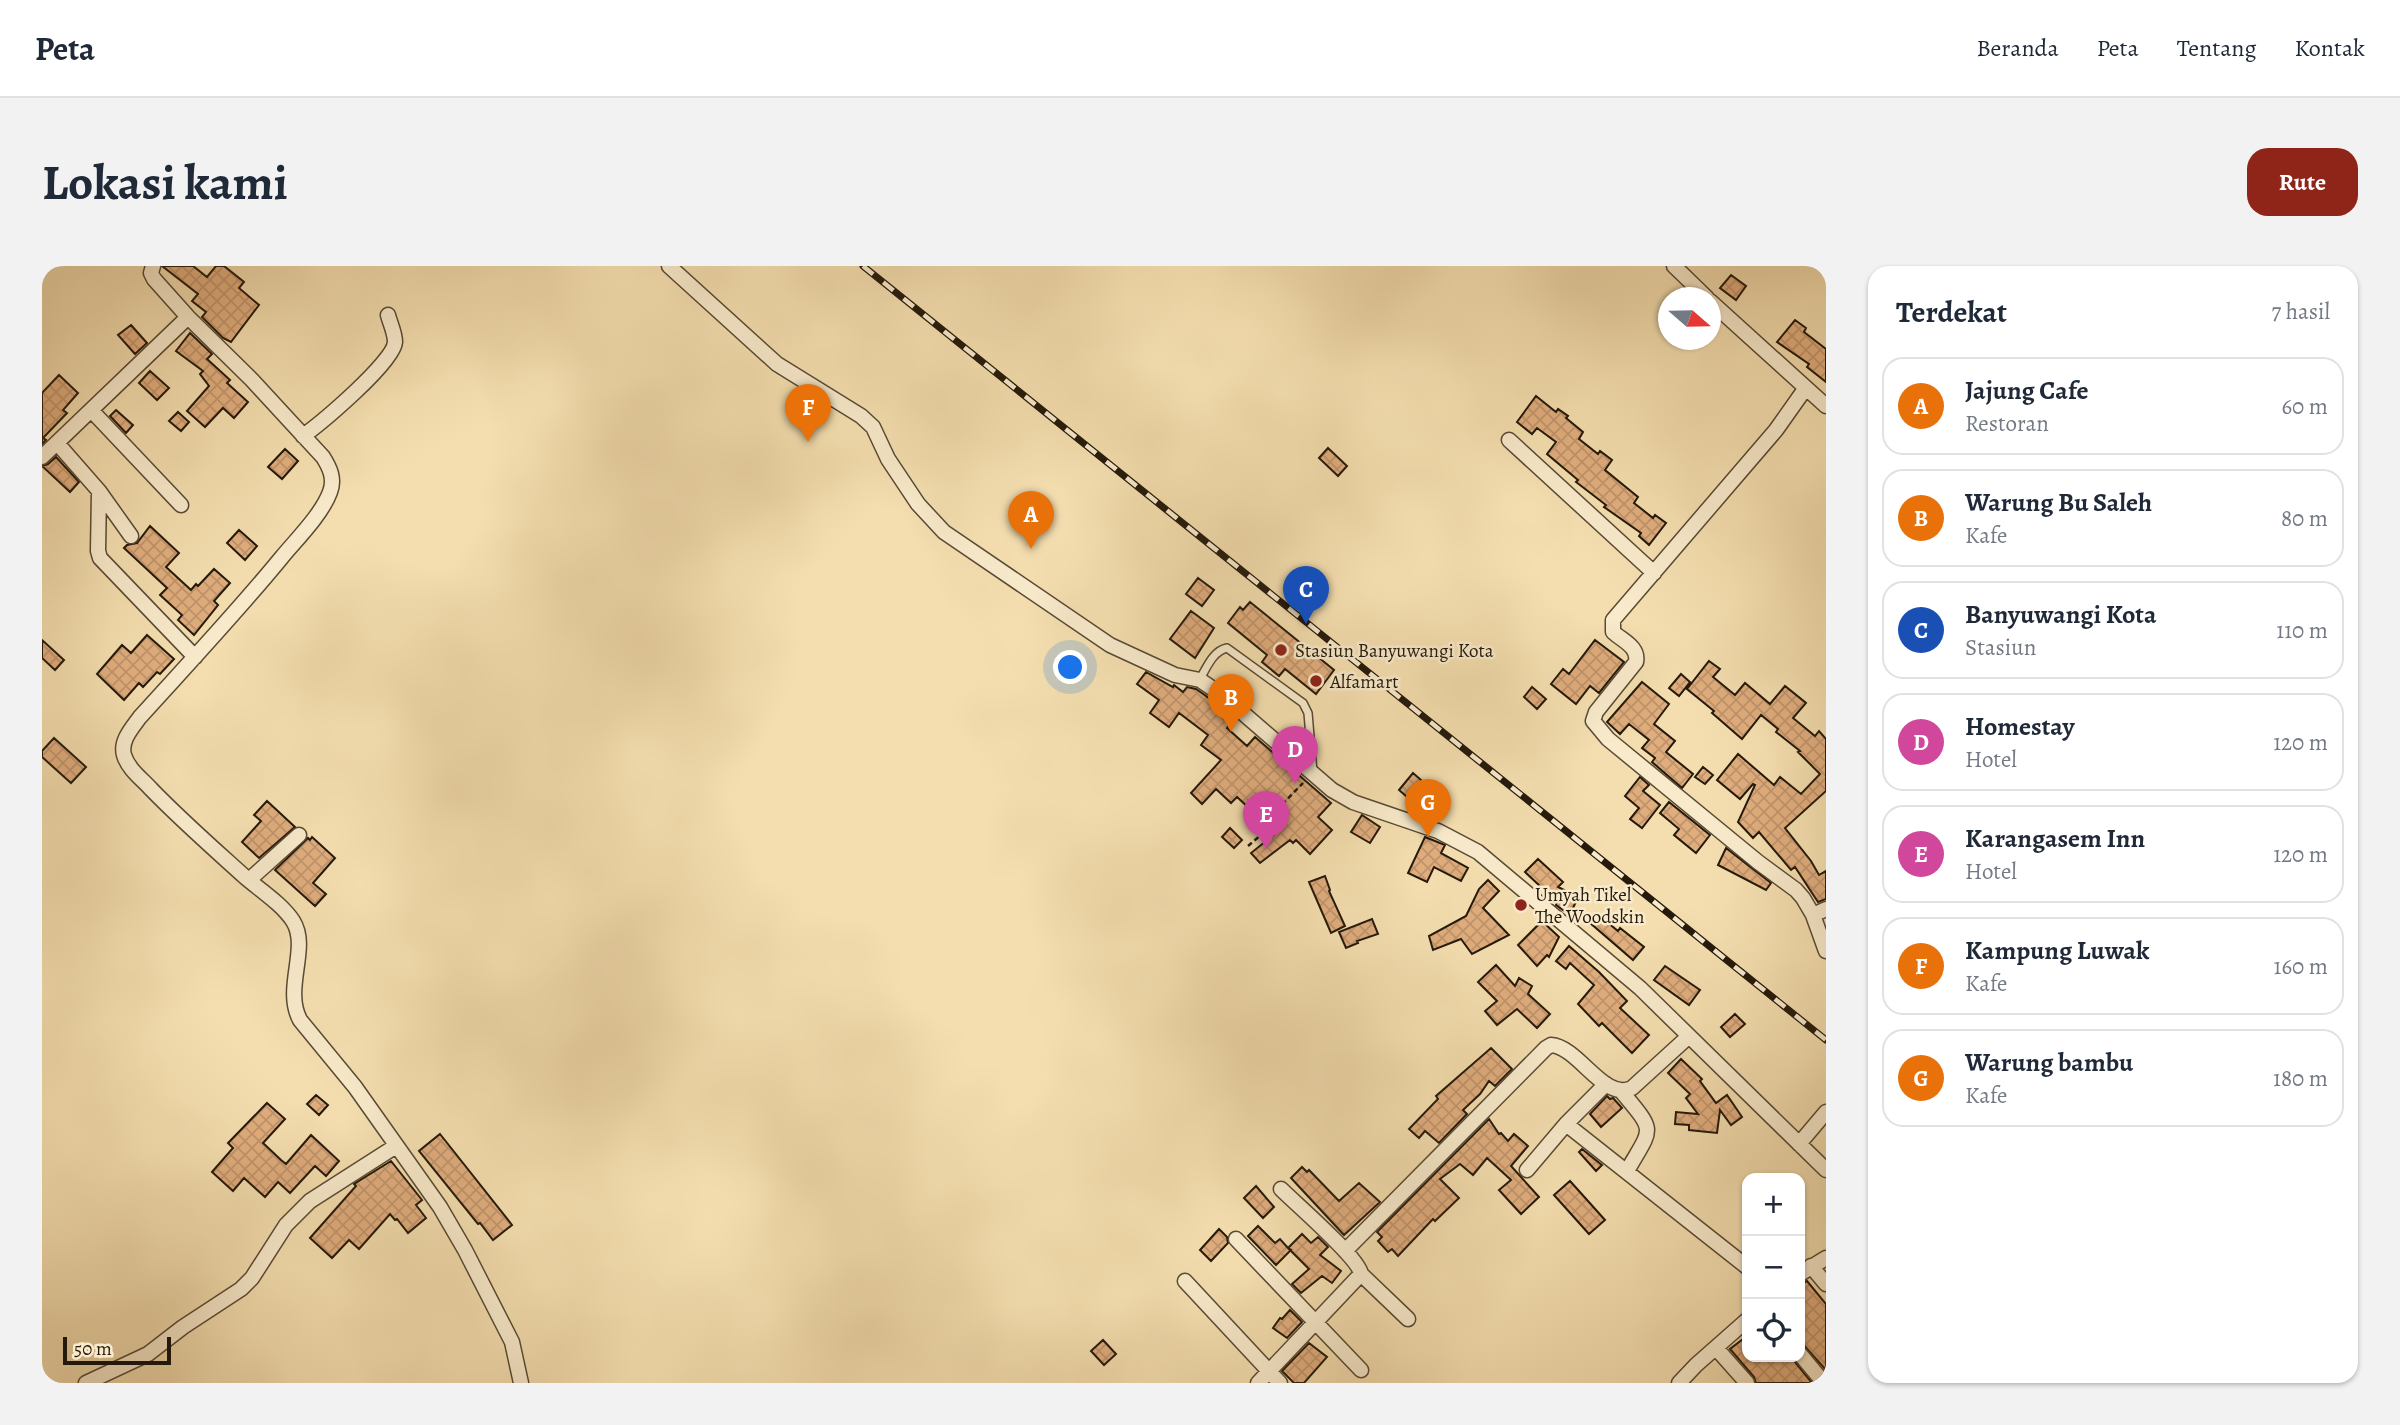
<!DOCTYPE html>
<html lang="id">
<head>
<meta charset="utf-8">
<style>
  :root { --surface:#fff; --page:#f2f2f3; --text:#1f2937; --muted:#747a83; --line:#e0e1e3; --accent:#8f2418 }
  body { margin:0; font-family:Alegreya,serif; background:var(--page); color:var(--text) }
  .controls { position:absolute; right:21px; bottom:21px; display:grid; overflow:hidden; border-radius:14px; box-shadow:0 2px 5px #0004 }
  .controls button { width:63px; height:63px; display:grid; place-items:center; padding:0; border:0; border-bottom:2px solid var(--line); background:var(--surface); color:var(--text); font:35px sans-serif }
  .compass { position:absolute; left:1616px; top:21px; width:63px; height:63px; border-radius:50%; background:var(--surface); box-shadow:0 2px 5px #0004; rotate:110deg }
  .scale { position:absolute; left:21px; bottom:18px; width:108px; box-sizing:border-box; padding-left:7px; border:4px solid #24190b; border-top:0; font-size:19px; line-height:24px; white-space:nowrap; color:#24190b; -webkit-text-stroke:5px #f8eacb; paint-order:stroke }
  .you { position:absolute; left:1029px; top:402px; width:24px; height:24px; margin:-18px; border:5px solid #fff; border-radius:50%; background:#1a73e8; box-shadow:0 0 0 10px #1a73e833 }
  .badge { display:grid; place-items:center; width:46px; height:46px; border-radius:50%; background:var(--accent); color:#fff; font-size:23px; font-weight:700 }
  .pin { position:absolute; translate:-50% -58px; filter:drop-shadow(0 2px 4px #0008) }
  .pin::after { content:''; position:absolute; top:37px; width:24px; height:21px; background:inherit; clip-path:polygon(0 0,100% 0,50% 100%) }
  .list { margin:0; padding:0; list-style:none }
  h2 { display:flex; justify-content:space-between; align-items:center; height:91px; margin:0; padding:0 28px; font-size:30px }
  h2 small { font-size:23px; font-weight:400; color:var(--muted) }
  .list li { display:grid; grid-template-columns:46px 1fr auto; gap:21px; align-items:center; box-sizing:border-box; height:98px; margin:0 14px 14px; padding:0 14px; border:2px solid var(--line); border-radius:21px }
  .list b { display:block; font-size:26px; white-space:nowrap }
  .list p { margin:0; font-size:23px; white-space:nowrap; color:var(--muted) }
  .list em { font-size:23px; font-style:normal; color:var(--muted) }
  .icon { flex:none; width:38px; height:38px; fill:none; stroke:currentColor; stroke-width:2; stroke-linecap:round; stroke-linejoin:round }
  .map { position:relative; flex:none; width:1784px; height:1117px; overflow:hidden; border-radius:21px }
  header { display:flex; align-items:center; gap:42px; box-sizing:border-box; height:98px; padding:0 35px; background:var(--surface); border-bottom:2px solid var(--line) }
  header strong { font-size:33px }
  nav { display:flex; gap:38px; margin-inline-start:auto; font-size:24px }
  .intro { display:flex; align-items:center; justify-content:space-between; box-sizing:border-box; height:168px; padding:0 42px }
  h1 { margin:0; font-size:49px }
  .button { padding:18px 32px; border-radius:21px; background:var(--accent); color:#fff; font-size:24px; font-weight:700 }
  main { display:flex; gap:42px; padding:0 42px }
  aside { flex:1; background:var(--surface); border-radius:21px; box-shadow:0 2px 5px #0004 }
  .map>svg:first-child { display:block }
</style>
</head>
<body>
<header>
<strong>Peta</strong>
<nav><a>Beranda</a><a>Peta</a><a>Tentang</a><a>Kontak</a></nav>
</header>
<div class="intro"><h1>Lokasi kami</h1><a class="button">Rute</a></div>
<main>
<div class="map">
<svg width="1784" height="1117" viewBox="0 0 1784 1117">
  <defs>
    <pattern id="building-cross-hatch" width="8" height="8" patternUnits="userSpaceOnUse" patternTransform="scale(1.75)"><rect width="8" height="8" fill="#e0ad7d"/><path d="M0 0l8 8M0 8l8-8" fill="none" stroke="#c0946b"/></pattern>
  </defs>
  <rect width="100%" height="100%" fill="#f4deaf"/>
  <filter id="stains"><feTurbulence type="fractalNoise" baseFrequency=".00286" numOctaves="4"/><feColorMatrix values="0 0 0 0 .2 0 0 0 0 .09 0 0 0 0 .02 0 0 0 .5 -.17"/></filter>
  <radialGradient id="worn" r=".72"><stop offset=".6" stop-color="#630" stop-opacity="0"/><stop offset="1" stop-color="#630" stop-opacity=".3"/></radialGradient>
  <!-- building -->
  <path fill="url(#building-cross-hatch)" stroke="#24190b" stroke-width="2" d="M120,0H151L165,11L174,0H182L202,16L197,22L217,39L189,76L181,72L160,51L164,46L150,35L156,28Z
    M1689,9L1704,20L1694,34L1678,22Z
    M1753,54L1764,62L1762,66L1784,83V116L1765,101L1767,98L1735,76Z
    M89,59L105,77L93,88L76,69Z
    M148,67L170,88L165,93L188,114L185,117L206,136L192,152L181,142L163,161L145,145L167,120L158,108L161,105L134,85Z
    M108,105L127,122L115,134L97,117Z
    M17,109L36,127L21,144L25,147L1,172L4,174L0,178V127Z
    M1494,130L1514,146L1516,143L1526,150L1524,152L1541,166L1537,173L1556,188L1558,185L1570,194L1563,204L1596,231L1592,237L1611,252L1613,249L1624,257L1607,279L1597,270L1599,267L1562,241L1564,239L1534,216L1536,214L1505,188L1514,176L1495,162L1490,168L1475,156Z
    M74,144L91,159L84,167L68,150Z
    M136,146L147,156L139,165L127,155Z
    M1286,182L1305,200L1296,210L1277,192Z
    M243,183L256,195L240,213L226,201Z
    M14,191L37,216L28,226L0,200L6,198Z
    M108,260L137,287L124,301L149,324L154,318L156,320L172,303L188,317L172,335L176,339L152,369L136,354L140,349L118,329L125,322L82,282L85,279L95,277Z
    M197,264L215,280L203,294L185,277Z
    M1156,312L1172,324L1160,340L1144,328Z
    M1208,336L1292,404L1274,428L1243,403L1237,410L1220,396L1225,389L1186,357L1198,341L1201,344Z
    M1149,345L1172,362L1153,392L1128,373Z
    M105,369L132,393L118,408L115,406L101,421L97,417L82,434L55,408L80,379L89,387Z
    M0,374L22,394L13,404L0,392Z
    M1553,374L1582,396L1557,427L1548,420L1534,438L1509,418L1521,403L1527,408Z
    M1667,395L1678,403L1671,411L1693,429L1703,417L1728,438L1743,420L1764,437L1751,452L1773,470L1777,465L1784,473V525L1743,562L1769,595L1777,609L1784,605V633L1776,636L1753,601L1749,604L1717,566L1711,572L1696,556L1713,519L1711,518L1698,533L1675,514L1696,488L1732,519L1738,511L1759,528L1778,508L1756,486L1758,485L1734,466L1736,463L1719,449L1700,473L1670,447L1672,445L1645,423Z
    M1104,406L1131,421L1132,419L1141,426L1145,421L1154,423L1174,437L1192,452L1185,462L1205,480L1213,471L1289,537L1276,551L1290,564L1268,588L1254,574L1251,577L1248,574L1218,597L1209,587L1234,567L1195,531L1189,537L1174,523L1160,538L1149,527L1179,494L1159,479L1166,469L1137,447L1127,461L1108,447L1117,434L1095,418Z
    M1639,408L1648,416L1637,430L1627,422Z
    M1600,416L1627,438L1612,458L1633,475L1624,486L1651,508L1640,522L1610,496L1613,492L1600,482L1607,474L1587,458L1578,468L1565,456Z
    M1490,421L1504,433L1495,443L1482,431Z
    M12,472L44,501L29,517L0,491V485Z
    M1661,501L1671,509L1663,518L1653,511Z
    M1371,507L1387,521L1373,538L1357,524Z
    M1598,511L1607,519L1601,525L1618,539L1600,562L1588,553L1597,542L1583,530Z
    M225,535L253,561L217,592L200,576L219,555L212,549Z
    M1627,536L1668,569L1654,587L1632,569L1637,563L1618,547Z
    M1320,549L1338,561L1328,577L1309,566Z
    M1188,562L1200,574L1192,582L1180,571Z
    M270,571L293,592L271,617L284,628L273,640L233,604L266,572L268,574Z
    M1383,571L1403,579L1399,587L1426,602L1419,615L1392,601L1385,616L1366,607Z
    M1684,582L1729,617L1724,624L1676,599Z
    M1496,593L1521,616L1516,621L1536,631L1528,649L1514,639L1515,636L1483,606Z
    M1283,610L1288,624L1287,625L1303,660L1289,667L1267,616Z
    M1446,614L1457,625L1441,642L1467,669L1430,688L1419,673L1391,684L1387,670L1424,650L1437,623Z
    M1554,647L1576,665L1578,662L1602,681L1591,694L1547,656Z
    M1330,653L1336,668L1315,675L1316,677L1304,682L1297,666Z
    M1500,655L1517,671L1507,691L1505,689L1495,700L1476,679Z
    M1527,680L1557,706L1585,735L1578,742L1607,769L1590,787L1560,757L1557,760L1536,738L1552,719L1528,697L1524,703L1514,695Z
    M1454,699L1473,720L1477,712L1490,720L1486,728L1508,748L1495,762L1475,743L1455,759L1443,745L1455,735L1436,716Z
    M1623,700L1658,724L1647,739L1612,714Z
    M1693,748L1703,758L1688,771L1679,761Z
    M1449,782L1470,803L1453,820L1447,815L1438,828L1421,844L1425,848L1397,877L1383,865L1377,872L1367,863L1396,833L1394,830Z
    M1639,793L1660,813L1658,815L1674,837L1685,829L1700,851L1689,859L1678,844L1675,867L1647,864V859L1633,858L1634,846L1656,848L1644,832L1648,828L1626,807Z
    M274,829L286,839L277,849L265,838Z
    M1565,830L1568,833L1571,832L1580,842L1559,861L1548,848Z
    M225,837L243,853L221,877L239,894L244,898L269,869L297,895L284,910L273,900L248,927L236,916L223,931L202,912L191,925L170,906L191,882L186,877Z
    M1447,853L1457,868L1459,867L1466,875L1472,868L1486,880L1469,900L1497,931L1479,948L1457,924L1469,914L1445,892L1431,909L1418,898L1398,913L1417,932L1393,955L1391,953L1356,990L1350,983L1346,986L1336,975L1340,971L1335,966Z
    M398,868L470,959L451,974L438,957L436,958L377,885Z
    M1540,883L1560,899L1554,905L1537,886Z
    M349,895L380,934L374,939L384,952L366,967L355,953L353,954L348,948L317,983L307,974L290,992L268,972L314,920L312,918Z
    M1260,901L1265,906L1267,904L1297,935L1317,917L1338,936L1302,969L1249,912Z
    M1528,915L1563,954L1547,968L1512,929Z
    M1214,920L1232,941L1221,952L1202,932Z
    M1216,960L1233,977L1238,973L1246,982L1260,968L1269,977L1276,971L1286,981L1278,989L1299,1005L1290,1017L1280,1010L1259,1027L1250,1018L1267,1003L1246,982L1249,984L1234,999L1206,970Z
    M1177,963L1185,971L1186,977L1169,995L1158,984Z
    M1765,1015L1784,1038V1104L1758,1075V1018Z
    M1248,1044L1260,1056L1245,1072L1231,1062L1238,1052L1240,1053Z
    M1705,1070V1091H1749L1770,1117H1714L1712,1111L1688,1083Z
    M1061,1074L1074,1088L1062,1099L1049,1085Z
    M1267,1077L1285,1091L1262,1117H1252L1240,1105Z"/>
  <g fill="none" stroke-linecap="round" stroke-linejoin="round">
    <!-- service casing -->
    <g stroke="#584a34" stroke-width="10">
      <path id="service" d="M1158,413C1165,401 1171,385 1185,382L1261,437L1266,447L1271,506"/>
    </g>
    <!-- minor casing -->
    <g stroke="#584a34" stroke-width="17">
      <path id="minor" d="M111,0L109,7L112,13L146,51L210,114L281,191C288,202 293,213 288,226C280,248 255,273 240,291C195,346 146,398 98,451C90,462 78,475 82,489C86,503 100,513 109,523C139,554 171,582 203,611C218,624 240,638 251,655C268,682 241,722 258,754L313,821L398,941L423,984L470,1076L479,1117
        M627,0L735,98L819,150L831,161L846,193L876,238L902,266L1068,379L1133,409L1158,414L1180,429L1290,524L1311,536L1396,565L1436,586L1598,722L1784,904
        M1632,0L1665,32
        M1668,35L1784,140
        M1763,123L1734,164L1571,354V366C1581,375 1597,381 1594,396L1554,446L1551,455L1566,473L1716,596L1754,624L1761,632L1771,649L1784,685
        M49,144L139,239
        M261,170C279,157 352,96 353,76C353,67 348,57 346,49
        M1467,174L1612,307
        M15,177L57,225L56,285L58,292L153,391
        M0,191L146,51
        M57,225L89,270
        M207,614L257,569
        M1771,649L1784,643
        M1580,826C1614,867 1611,860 1585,905
        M1524,858L1705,1001
        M1757,878L1784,846
        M1485,904L1524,858L1564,818
        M1194,973L1319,1104
        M1303,985L1504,782L1509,779C1537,781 1562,836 1590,822L1646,771
        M1769,1000L1784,1018
        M1319,1008L1366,1053
        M1758,1008L1784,992
        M1143,1015L1238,1117
        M1674,1082L1705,1117
        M1758,1088L1782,1117
        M44,1117L106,1088L141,1061L199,1023L210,1012L244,959L268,935L354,880
        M1216,1117L1319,1008C1317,992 1254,938 1239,923
        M1637,1117L1654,1099L1705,1054"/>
    </g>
    <!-- path -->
    <path stroke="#24190b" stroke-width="2.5" stroke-dasharray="5 3.5" stroke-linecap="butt" d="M1206,580L1226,563L1222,557L1261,517"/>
    <!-- service -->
    <use href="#service" stroke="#f8eacb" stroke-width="7"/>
    <!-- minor -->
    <use href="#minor" stroke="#f8eacb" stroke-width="14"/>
    <!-- rail casing -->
    <g stroke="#24190b" stroke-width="7">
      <path id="rail" d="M821,0L1784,774"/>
    </g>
    <!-- rail -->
    <use href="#rail" stroke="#f8eacb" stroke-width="4.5" stroke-dasharray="13" stroke-linecap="butt"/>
  </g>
  <!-- markers -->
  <g fill="#8f2418" stroke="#f8eacb" stroke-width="2.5">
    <circle cx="1239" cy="384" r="7"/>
    <circle cx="1274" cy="415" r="7"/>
    <circle cx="1479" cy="639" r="7"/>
  </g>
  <g text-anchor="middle" stroke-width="5" stroke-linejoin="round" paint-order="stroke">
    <!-- poi labels -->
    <g font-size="19" fill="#24190b" stroke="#f8eacb" text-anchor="start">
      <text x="1253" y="391">Stasiun Banyuwangi Kota</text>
      <text x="1288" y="422">Alfamart</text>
      <text x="1493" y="635">Umyah Tikel<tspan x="1493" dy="22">The Woodskin</tspan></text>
    </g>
  </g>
  <rect width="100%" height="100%" filter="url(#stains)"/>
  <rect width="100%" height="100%" fill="url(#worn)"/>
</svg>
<div class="controls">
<button>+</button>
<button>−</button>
<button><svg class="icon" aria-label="locate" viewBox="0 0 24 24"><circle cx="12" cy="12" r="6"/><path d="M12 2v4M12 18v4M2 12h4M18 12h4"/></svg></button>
</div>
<svg class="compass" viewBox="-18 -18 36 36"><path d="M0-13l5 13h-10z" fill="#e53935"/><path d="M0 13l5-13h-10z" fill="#747a83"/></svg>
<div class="scale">50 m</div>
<div class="you"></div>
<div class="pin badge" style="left:989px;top:283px;background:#e8710a">A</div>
<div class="pin badge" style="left:1189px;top:466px;background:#e8710a">B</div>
<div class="pin badge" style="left:1264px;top:358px;background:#1a4fb4">C</div>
<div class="pin badge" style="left:1253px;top:518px;background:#d1479c">D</div>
<div class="pin badge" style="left:1224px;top:583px;background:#d1479c">E</div>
<div class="pin badge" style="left:766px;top:176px;background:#e8710a">F</div>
<div class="pin badge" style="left:1386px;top:571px;background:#e8710a">G</div>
</div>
<aside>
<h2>Terdekat<small>7 hasil</small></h2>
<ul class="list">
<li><span class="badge" style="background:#e8710a">A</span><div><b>Jajung Cafe</b><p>Restoran</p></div><em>60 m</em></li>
<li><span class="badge" style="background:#e8710a">B</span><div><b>Warung Bu Saleh</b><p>Kafe</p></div><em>80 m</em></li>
<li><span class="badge" style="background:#1a4fb4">C</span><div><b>Banyuwangi Kota</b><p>Stasiun</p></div><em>110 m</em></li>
<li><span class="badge" style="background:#d1479c">D</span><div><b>Homestay</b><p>Hotel</p></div><em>120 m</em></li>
<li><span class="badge" style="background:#d1479c">E</span><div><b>Karangasem Inn</b><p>Hotel</p></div><em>120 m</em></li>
<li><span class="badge" style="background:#e8710a">F</span><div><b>Kampung Luwak</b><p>Kafe</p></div><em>160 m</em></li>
<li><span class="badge" style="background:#e8710a">G</span><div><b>Warung bambu</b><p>Kafe</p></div><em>180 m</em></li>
</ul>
</aside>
</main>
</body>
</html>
